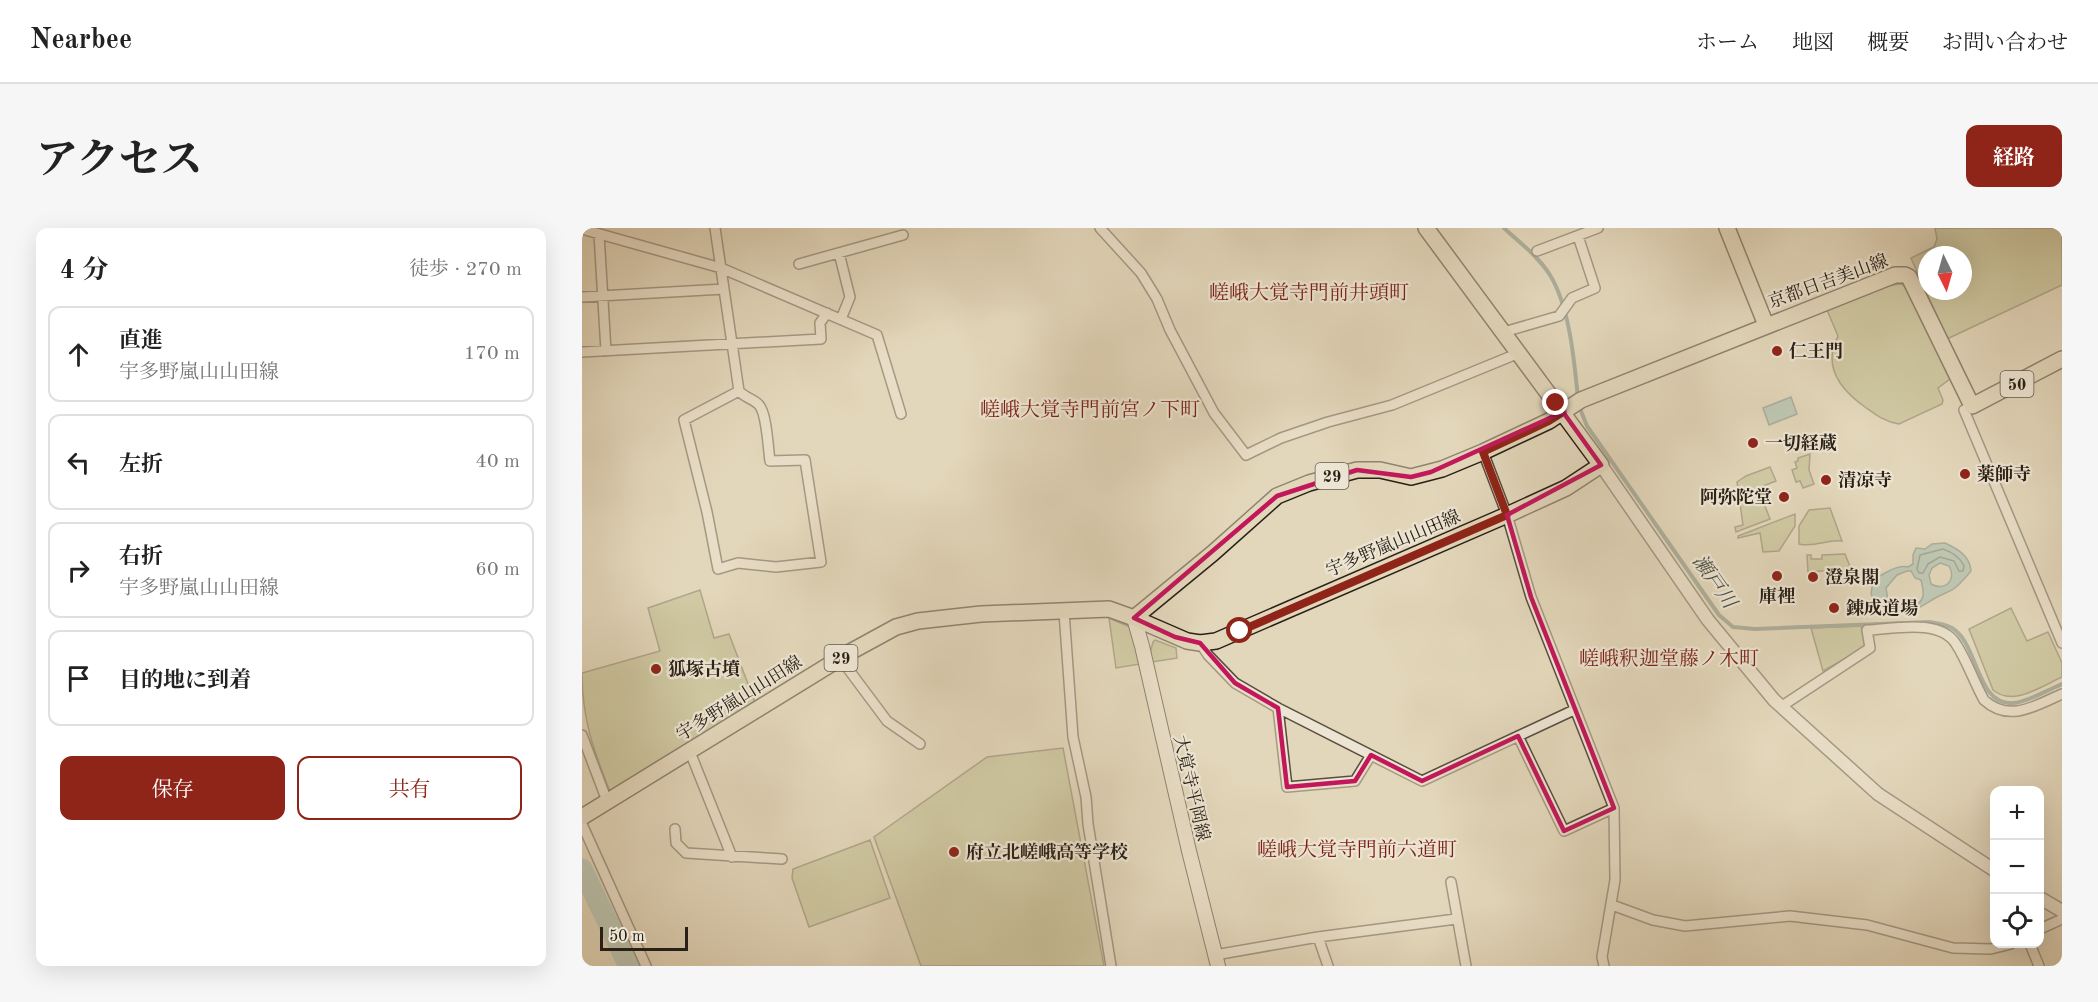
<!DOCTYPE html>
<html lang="ja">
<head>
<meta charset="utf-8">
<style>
  :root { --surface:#fff; --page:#f6f6f6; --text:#222; --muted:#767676; --line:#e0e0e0; --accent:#8f2418 }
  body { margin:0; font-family:"Old Standard TT","Noto Serif JP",serif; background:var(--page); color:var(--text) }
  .controls { position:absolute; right:18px; bottom:18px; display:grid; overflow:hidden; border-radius:12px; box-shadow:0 6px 24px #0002 }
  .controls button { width:54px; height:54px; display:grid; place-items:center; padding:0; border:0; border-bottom:2px solid var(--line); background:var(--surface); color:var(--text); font:30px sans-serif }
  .compass { position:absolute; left:1336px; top:18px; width:54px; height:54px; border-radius:50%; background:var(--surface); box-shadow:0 6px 24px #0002; rotate:175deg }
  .scale { position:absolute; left:18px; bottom:15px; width:88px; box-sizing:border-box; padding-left:6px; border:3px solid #292017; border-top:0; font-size:16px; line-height:21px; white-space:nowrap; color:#292017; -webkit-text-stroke:4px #ede5d3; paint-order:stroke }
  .stop { position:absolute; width:18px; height:18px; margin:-14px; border:4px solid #8f2418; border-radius:50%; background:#fff }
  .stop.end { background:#8f2418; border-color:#fff; box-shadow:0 2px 6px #0008 }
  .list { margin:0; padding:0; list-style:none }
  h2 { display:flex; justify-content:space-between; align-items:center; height:78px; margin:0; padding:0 24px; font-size:26px }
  h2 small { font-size:20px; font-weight:400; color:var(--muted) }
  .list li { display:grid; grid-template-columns:39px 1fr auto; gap:18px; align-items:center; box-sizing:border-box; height:96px; margin:0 12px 12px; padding:0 12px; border:2px solid var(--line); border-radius:12px }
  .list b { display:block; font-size:22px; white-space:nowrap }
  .list p { margin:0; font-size:20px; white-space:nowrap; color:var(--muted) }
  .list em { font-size:20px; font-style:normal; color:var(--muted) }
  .actions { display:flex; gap:12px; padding:18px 24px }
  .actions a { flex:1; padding:14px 0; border:2px solid var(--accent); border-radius:12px; text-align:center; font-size:21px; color:var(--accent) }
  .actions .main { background:var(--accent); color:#fff }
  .icon { flex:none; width:33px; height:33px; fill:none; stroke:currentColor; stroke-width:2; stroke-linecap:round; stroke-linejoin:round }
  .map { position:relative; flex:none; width:1480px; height:738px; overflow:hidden; border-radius:12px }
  header { display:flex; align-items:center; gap:36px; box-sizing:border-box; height:84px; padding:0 30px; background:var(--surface); border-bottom:2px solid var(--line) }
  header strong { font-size:28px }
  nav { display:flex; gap:33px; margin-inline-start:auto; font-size:21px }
  .intro { display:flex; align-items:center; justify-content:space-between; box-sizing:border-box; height:144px; padding:0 36px }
  h1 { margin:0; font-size:42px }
  .button { padding:15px 27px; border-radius:12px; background:var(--accent); color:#fff; font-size:21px; font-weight:700 }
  main { display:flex; gap:36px; padding:0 36px }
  aside { flex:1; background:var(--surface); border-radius:12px; box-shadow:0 6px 24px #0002 }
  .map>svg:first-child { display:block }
</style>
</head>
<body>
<header>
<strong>Nearbee</strong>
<nav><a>ホーム</a><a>地図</a><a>概要</a><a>お問い合わせ</a></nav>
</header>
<div class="intro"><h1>アクセス</h1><a class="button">経路</a></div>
<main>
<aside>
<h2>4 分<small>徒歩 · 270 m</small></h2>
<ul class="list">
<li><svg class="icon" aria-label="ahead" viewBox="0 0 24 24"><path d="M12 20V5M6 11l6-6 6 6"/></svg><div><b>直進</b><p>宇多野嵐山山田線</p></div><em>170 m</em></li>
<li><svg class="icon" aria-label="left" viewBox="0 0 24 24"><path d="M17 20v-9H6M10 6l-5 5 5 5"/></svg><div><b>左折</b></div><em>40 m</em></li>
<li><svg class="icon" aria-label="right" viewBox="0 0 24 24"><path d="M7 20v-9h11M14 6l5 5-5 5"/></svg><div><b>右折</b><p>宇多野嵐山山田線</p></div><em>60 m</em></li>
<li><svg class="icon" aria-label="arrive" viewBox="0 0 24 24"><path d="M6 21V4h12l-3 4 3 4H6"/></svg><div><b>目的地に到着</b></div></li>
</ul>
<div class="actions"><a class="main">保存</a><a>共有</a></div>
</aside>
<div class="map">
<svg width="1480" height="738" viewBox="0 0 1480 738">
  <rect width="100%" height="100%" fill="#e3d7bb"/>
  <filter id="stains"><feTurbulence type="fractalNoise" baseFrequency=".00333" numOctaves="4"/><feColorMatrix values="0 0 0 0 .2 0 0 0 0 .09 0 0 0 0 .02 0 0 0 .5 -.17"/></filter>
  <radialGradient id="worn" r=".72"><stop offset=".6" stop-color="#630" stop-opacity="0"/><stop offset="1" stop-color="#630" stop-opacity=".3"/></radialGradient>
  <!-- green -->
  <path fill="#bbbc8b" stroke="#726e51" stroke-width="1.5" fill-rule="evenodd" d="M1353,0H1480V57L1365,111L1329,30L1352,19L1355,11ZM1345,27H1381V63H1345Z
    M1319,56L1323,58L1334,67L1368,151L1356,160L1361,172L1360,176L1317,196C1303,194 1294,187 1283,179C1259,162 1240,138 1256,108L1245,82L1298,59Z
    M1228,226L1227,242L1232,256L1221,260L1218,253L1214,254L1210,242L1215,240L1213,234L1216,233V230Z
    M1188,239L1194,253L1176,260L1188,291L1154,304L1153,299L1161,297L1155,254L1164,248Z
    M1248,280L1260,313C1245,311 1233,320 1217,316V298L1227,282Z
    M1213,286V298L1197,323L1181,324L1178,305L1156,310V308Z
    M1263,326L1269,341L1226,344L1225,327H1229V331H1240V327Z
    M118,362L132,410L147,406L174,477L29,566C12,524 0,491 0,445L78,423L66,380Z
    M1429,380L1445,413L1466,404L1480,435V449C1460,458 1431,479 1411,462L1387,401Z
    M527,390L548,399L558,436L534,440Z
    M1279,398L1284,419L1241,443L1229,400Z
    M573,412L594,420L595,430L570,434L568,425L571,414Z
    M481,520L522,738H339L292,609L405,529Z
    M288,612L308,670L227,699L210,650L211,641Z"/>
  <!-- water -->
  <path fill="#95bab1" stroke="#6a7c73" stroke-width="1.5" fill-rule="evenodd" d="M1209,169L1215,186L1187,197L1181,180Z
    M1363,315C1376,321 1388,328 1389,343C1384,349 1379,355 1373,360C1368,364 1362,365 1357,368C1342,376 1329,388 1310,385C1286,381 1281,354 1305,344C1312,340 1319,337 1326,339L1331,336V327L1334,320L1343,321L1350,316ZM1358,335L1367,338C1375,352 1363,364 1349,356L1347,347L1350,340ZM1325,343H1329L1333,350L1339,352C1340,357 1342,363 1341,368C1338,382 1314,380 1306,372L1304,360L1315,347Z"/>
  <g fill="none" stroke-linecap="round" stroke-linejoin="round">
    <!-- shore -->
    <path stroke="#5f6d64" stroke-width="1.5" d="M1361,321C1370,324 1378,329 1382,338L1381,343H1377L1372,333L1358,329L1346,336L1341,345H1337L1335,341L1338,327Z"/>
    <!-- stream -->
    <path stroke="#6a7c73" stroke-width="4" d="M922,0C938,15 956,28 968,47C988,80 992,132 996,170
      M997,178L1005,198L1137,387L1151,399L1173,401L1348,394C1355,395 1363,396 1370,400C1397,416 1394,479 1432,475C1448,473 1465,462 1480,456"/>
    <!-- river -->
    <path stroke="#95bab1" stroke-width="21" d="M0,641L47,738"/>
    <!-- minor casing -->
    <g stroke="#584e40" stroke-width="12">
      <path id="minor" d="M133,0L157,163C163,170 172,171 177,177C185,186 186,220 188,233L223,232L239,334L194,339L156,335L136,341L125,284L102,192L157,163
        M518,0L559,45L575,71L588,102L632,185L664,227L699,210L746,194L810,177L937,125
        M0,1L139,40L295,107L319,186
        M17,6L24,123
        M955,23L1016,0
        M257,25L268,69L259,91
        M217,36L321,7
        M0,69L142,61
        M922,104L977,88L990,70L1013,60L996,8
        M0,124L239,111L238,95L245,85
        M1390,178L1382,182L1480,415
        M901,224L925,287L949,369L1032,580L1033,652L1020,729L1022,738
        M482,384L491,509L504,569L506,596L529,738
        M618,415L626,427L653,455L696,480L840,553L992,482
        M258,430L305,493L338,516
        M1200,478L1288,420L1285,402C1311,401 1358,390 1374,416C1385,433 1392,454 1402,472C1427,495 1453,478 1480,466
        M696,480L705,559L773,553L789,527
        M0,507L25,573
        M936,508L982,603L1032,580
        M108,524L150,629
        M0,596L64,738
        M93,601L94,615L104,625L200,631
        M869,654L884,738
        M1030,677L1071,692L1103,698L1208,688L1285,697L1371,720L1409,721L1429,716
        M1458,701L1480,691
        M736,709L746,738
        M1448,716L1457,738
        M633,727L736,709L874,691"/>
    </g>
    <!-- tertiary casing -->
    <g stroke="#584e40" stroke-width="15">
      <path id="tertiary" d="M1019,237L1126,392L1192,472L1296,566L1412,642
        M1458,670L1480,683"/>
    </g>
    <!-- secondary casing -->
    <g stroke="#292017" stroke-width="16">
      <path id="secondary" d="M552,390L560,418L607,623L636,738"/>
    </g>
    <!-- primary casing -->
    <g stroke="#292017" stroke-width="18">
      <path id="primary" d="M1145,0L1184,97
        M552,390L631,325L695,268L727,255L775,242H798L829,249L860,241L901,224L967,193L999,172L1313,47H1323L1327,49L1390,178L1480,131
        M0,589L270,423L314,399L336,393L399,386L527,381L552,390L605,413L618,415L634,413L925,287L984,260L1019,237L844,0"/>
    </g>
    <!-- minor -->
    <use href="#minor" stroke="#ede5d3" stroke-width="9"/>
    <!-- tertiary -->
    <use href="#tertiary" stroke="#ede5d3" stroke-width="12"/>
    <!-- secondary -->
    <use href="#secondary" stroke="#ede5d3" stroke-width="14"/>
    <!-- primary -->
    <use href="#primary" stroke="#e3d7bb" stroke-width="15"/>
  </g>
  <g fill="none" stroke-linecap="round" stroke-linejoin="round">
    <!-- route -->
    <path stroke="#8f2418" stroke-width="8" d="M658,403L925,287L901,224L967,193L981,184L974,175"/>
  </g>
  <!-- marked area -->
  <path d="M0 0H1480V738H0ZM981,184L1019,237L925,287L949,369L1032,580L982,603L936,508L840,553L789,527L773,553L705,559L696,480L653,455L618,415L593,409L552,390L695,268L775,242L829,249L849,244Z" fill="#e3d7bb" fill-opacity=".55" fill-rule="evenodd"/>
  <path fill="none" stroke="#c2185b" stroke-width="4.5" stroke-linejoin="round" d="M981,184L1019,237L925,287L949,369L1032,580L982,603L936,508L840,553L789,527L773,553L705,559L696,480L653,455L618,415L593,409L552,390L695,268L775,242L829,249L849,244Z"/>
  <!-- markers -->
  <g fill="#8f2418" stroke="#ede5d3" stroke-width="2">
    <circle cx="1195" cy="123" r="6"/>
    <circle cx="1171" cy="215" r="6"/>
    <circle cx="1383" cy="246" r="6"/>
    <circle cx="1244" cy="252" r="6"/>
    <circle cx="1202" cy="269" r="6"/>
    <circle cx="1195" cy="348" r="6"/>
    <circle cx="1231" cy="349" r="6"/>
    <circle cx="1252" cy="380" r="6"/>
    <circle cx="74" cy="441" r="6"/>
    <circle cx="372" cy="624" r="6"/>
  </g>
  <g text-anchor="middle" stroke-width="4.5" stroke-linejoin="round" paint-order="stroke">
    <!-- shield labels -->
    <g fill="#ede5d3" stroke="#645b4f" stroke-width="1.5">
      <rect x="1418.5" y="143" width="33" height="26" rx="4.5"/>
      <rect x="733.5" y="235" width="33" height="26" rx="4.5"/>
      <rect x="242.5" y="417" width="33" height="26" rx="4.5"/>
    </g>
    <g font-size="16" font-weight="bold" fill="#292017">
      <text x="1435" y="162">50</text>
      <text x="750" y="254">29</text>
      <text x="259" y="436">29</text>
    </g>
    <!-- street labels -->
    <g font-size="18" fill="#292017" stroke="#ede5d3">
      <text transform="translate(1246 53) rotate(-20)" y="6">京都日吉美山線</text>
      <text transform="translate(811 315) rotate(-23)" y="6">宇多野嵐山山田線</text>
      <text transform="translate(157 470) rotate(-32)" y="6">宇多野嵐山山田線</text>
      <text transform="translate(610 560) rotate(77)" y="6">大覚寺平岡線</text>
    </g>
    <!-- poi labels -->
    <g font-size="18" font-weight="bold" fill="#292017" stroke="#ede5d3" text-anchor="start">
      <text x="1207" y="129">仁王門</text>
      <text x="1183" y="221">一切経蔵</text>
      <text x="1395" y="252">薬師寺</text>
      <text x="1256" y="258">清凉寺</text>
      <text x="1190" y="275" text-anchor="end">阿弥陀堂</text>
      <text x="1243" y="355">澄泉閣</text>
      <text x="1195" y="374" text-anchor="middle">庫裡</text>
      <text x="1264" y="386">錬成道場</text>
      <text x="86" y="447">狐塚古墳</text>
      <text x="384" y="630">府立北嵯峨高等学校</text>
    </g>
    <!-- neighbourhood labels -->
    <g font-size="20" fill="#7a1f14" stroke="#ede5d3">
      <text x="727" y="71">嵯峨大覚寺門前井頭町</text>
      <text x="508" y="188">嵯峨大覚寺門前宮ノ下町</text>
      <text x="1087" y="437">嵯峨釈迦堂藤ノ木町</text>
      <text x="775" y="628">嵯峨大覚寺門前六道町</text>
    </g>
    <!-- water labels -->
    <g font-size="20" font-style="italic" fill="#494e45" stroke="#ede5d3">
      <text transform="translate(1133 353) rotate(55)" y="7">瀬戸川</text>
    </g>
  </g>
  <rect width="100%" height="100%" filter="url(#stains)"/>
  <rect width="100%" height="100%" fill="url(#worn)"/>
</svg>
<div class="controls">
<button>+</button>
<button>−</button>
<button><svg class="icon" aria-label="locate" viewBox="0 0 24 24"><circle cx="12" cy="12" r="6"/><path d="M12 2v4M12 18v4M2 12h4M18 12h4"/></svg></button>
</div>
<svg class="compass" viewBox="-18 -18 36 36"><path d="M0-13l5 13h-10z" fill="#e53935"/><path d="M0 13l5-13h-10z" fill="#767676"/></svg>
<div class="scale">50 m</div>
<div class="stop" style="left:658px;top:403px"></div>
<div class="stop end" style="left:974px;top:175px"></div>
</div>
</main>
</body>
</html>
